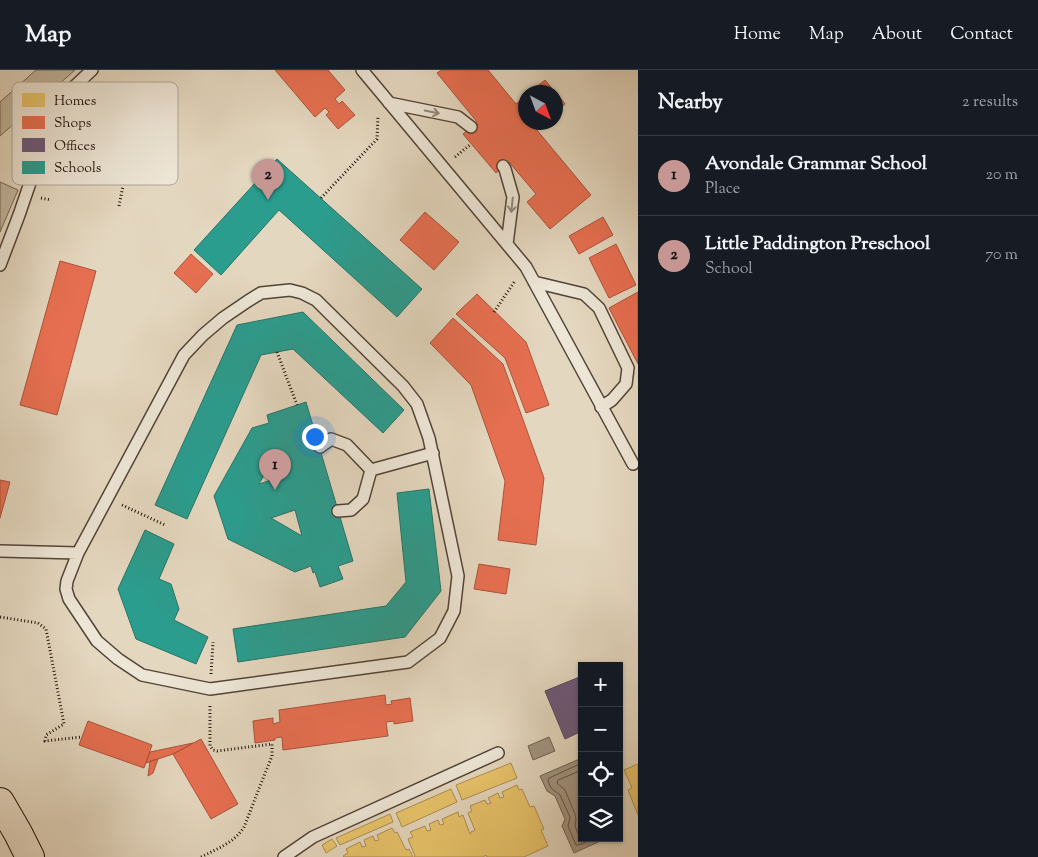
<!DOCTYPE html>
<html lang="en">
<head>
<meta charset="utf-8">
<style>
  :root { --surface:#171b24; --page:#242831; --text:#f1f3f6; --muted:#9ea1a6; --line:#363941; --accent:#c59692 }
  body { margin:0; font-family:"Sorts Mill Goudy",serif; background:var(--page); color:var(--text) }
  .controls { position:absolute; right:15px; bottom:15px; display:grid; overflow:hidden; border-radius:0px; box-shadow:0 1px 4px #0004 }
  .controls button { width:45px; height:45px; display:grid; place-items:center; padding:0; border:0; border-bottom:1px solid var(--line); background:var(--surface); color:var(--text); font:25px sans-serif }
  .compass { position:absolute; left:518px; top:15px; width:45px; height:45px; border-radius:50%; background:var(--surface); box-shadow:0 1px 4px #0004; rotate:139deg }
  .you { position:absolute; left:314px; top:366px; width:18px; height:18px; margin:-12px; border:4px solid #fff; border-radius:50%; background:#1a73e8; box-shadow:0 0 0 8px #1a73e833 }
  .badge { display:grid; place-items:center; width:32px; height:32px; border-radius:50%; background:var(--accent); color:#111; font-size:16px; font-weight:700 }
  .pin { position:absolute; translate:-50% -41px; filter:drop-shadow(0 1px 2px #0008) }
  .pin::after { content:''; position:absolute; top:26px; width:18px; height:15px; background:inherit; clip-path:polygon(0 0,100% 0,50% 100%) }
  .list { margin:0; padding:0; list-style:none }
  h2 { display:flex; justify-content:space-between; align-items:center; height:65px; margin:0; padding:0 20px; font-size:21px }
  h2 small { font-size:16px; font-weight:400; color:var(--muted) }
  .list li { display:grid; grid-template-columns:32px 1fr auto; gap:15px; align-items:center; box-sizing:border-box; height:80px; padding:0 20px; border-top:1px solid var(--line) }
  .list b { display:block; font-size:19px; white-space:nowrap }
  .list p { margin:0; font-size:16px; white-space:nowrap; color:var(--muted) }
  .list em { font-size:16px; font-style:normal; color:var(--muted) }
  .icon { flex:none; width:28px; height:28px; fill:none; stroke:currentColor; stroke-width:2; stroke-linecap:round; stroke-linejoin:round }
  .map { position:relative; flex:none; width:638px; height:787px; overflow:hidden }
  header { display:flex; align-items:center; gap:30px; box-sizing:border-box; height:70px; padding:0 25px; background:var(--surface); border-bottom:1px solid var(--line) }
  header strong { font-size:24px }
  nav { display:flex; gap:28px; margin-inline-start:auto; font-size:18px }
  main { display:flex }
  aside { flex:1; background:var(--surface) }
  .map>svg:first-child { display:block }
</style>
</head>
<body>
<header>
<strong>Map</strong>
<nav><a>Home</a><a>Map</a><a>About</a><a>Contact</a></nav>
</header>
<main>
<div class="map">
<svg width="638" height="787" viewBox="0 0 638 787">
  <rect width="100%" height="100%" fill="#e4d7bf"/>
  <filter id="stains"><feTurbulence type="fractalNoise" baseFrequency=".004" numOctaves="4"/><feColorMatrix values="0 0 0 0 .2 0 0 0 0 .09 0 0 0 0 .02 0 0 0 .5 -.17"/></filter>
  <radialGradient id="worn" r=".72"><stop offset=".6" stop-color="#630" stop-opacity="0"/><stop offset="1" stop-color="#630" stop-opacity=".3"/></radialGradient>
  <!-- green -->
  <path fill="#c3b6a0" stroke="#726455" d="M36,0H75L0,66V32Z
    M0,112L18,120L0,162Z"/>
  <!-- water -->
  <path fill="#a29481" stroke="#6e6051" d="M549,667L555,681L533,690L528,676Z
    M582,688V768H607L574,783L562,756L565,749L555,726L547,721L540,706Z"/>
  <!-- homes -->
  <path fill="#e9c46a" stroke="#ad8f4d" d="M511,693L517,708L462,730L456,715Z
    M638,694V745L628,720L632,718L624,700Z
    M517,715L519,720L522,719L530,737L534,736L544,759L541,760L548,776L524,787H487L486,785L483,787H414L415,786L408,769L413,767L410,762L425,756L427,761L431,760L429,754L438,750L440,755L444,754L442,749L458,742L459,747L463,745L470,764L471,763V762L475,760L468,743L472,741L470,736L485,730L487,734L491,733L488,728L498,723L500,728L504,727L502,722Z
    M451,719L457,732L402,757L396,743Z
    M390,744L393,752L340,775L336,768Z
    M392,758L395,763L397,762L406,780L409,779L413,787H344L343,786L348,783L346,779L360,772L362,777L366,776L364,770L373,766L375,771L379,770L377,765Z
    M332,769L337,776L326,783L322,775Z"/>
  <!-- shops -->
  <path fill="#e76f51" stroke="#ac533c" d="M275,0H328L345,20L335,29L339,34L342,31L355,45L338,59L326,45L329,42L325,38L315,47Z
    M441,0H488L516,34L526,26V52H543L536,59L591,125L550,159L527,132L536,124L509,92L496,103L463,64L477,52L437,3Z
    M545,10L555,22H530Z
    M556,23L565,34L556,42Z
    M425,142L459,172L434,200L400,170Z
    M603,147L613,165L579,184L569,166Z
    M616,174L636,215L609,228L589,188Z
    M191,184L213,204L196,223L174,203Z
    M60,191L96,201L57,345L20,335Z
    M638,222V294L609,238Z
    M477,224L526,272L549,335L526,343L505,288L456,244Z
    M453,248L503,294L544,408L536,475L498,470L505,411L471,315L430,273Z
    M0,410L10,412L0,448Z
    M479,494L510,499L506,524L474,519Z
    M385,625L386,635L392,634L391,631L410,628L413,651L394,654V651L386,652L388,666L283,680L282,667L275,668V670L255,673L253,651L273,648V654L280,652L279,640Z
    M88,651L152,675L144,698L79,675Z
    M201,669L238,734L211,749L173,684Z
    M193,673L173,684L146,693L150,682Z
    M158,689L153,703L148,706L150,691Z"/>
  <!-- offices -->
  <path fill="#6d597a" stroke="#564458" d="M582,606V661L565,669L545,621Z"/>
  <!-- schools -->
  <path fill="#2a9d8f" stroke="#277467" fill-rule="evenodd" d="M277,89L422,219L397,247L279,140L221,205L194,180Z
    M303,242L404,340L383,363L293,279L261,285L187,449L155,435L237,255Z
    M306,332L353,491L338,496L343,509L320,517L315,502L313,503L311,496L295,502L228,469L214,426L252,358L269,353L267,345ZM277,382L283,406L259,414ZM295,440L302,466L271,448Z
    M429,419L441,521L405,567L238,592L233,559L386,536L406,512L397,423Z
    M145,460L174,474L159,509L171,514L179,539L174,550L208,567L196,594L136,569L118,519Z"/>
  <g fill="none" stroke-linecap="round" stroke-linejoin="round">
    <!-- shore -->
    <path stroke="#625446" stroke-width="1" d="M582,693L549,708L548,711L551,718L560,725L570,747L568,756L576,775H579L595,768
      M582,700L558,710L557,713L565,720L575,744L576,749L575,756L579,766L582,767"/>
    <!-- service casing -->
    <g stroke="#524437" stroke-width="14">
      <path id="service" d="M362,0L526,197L633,394
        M389,33L458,47L471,57
        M503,96L505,99L513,127L507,174
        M0,195L19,145L55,40L63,27L92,0
        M534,212L584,224L599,238L628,298L626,314L612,330L601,337
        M290,220L302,223L316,230L403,316L417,334L429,368L458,506L454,541L440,568L408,592L210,619L142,605L118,589L97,571L69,529L66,519L67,511L78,483L184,285L203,265L223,248L248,231L261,223Z
        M320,377L331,369L347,375L371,400
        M371,400L433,383
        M338,441L351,440L363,429L371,400
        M0,481L78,483
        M284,787L313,767L498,683"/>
    </g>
    <!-- primary casing -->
    <g stroke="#21130a" stroke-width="30">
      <path id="primary" d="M0,732L18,763L30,787"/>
    </g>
    <!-- path -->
    <path stroke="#21130a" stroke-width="3" stroke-dasharray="1 2.5" stroke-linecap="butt" d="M455,87L471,74
      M41,128L51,130
      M321,128L377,69L378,46
      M119,136L123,116
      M494,242L515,211
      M277,282L297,335
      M122,435L165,455
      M0,547L38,553L46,559L64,654L46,665L45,671L82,667
      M211,604L213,572
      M201,787C217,779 235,772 244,757L272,686V674L217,681L213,680L210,676V635"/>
    <!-- service -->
    <use href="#service" stroke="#ede5d5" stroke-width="11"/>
    <!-- primary -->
    <use href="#primary" stroke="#e4d7bf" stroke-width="28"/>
  </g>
  <!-- one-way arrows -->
  <defs><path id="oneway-shaft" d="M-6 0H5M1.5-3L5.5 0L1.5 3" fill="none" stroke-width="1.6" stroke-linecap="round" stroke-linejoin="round" transform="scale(1.25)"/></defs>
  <g stroke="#91867a">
    <use href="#oneway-shaft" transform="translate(432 42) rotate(12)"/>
    <use href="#oneway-shaft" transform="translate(512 135) rotate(96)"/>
  </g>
  <!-- legend -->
  <rect x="12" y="12" width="166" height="103" rx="8" fill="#ede5d5" stroke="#b0a698" stroke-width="1"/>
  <rect x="22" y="23" width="23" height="14" fill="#e9c46a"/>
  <rect x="22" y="46" width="23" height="13" fill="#e76f51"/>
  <rect x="22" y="68" width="23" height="14" fill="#6d597a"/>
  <rect x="22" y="91" width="23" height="13" fill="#2a9d8f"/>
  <g font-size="14" fill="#21130a">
    <text x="54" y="35">Homes</text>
    <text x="54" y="57">Shops</text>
    <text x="54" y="80">Offices</text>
    <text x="54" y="102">Schools</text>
  </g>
  <rect width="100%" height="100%" filter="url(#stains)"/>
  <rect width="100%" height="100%" fill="url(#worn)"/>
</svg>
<div class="controls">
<button>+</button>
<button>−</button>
<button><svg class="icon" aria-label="locate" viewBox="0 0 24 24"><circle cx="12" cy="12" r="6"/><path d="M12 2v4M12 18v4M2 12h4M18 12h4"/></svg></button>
<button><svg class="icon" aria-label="layers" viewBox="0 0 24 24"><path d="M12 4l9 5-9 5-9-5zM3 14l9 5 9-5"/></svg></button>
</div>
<svg class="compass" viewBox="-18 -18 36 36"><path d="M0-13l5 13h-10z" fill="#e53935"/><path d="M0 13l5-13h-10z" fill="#9ea1a6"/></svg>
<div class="you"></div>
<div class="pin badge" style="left:275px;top:420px">1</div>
<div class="pin badge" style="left:268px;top:130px">2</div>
</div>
<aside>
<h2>Nearby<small>2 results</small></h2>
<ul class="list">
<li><span class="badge">1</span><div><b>Avondale Grammar School</b><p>Place</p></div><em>20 m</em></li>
<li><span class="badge">2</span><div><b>Little Paddington Preschool</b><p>School</p></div><em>70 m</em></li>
</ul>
</aside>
</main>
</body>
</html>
